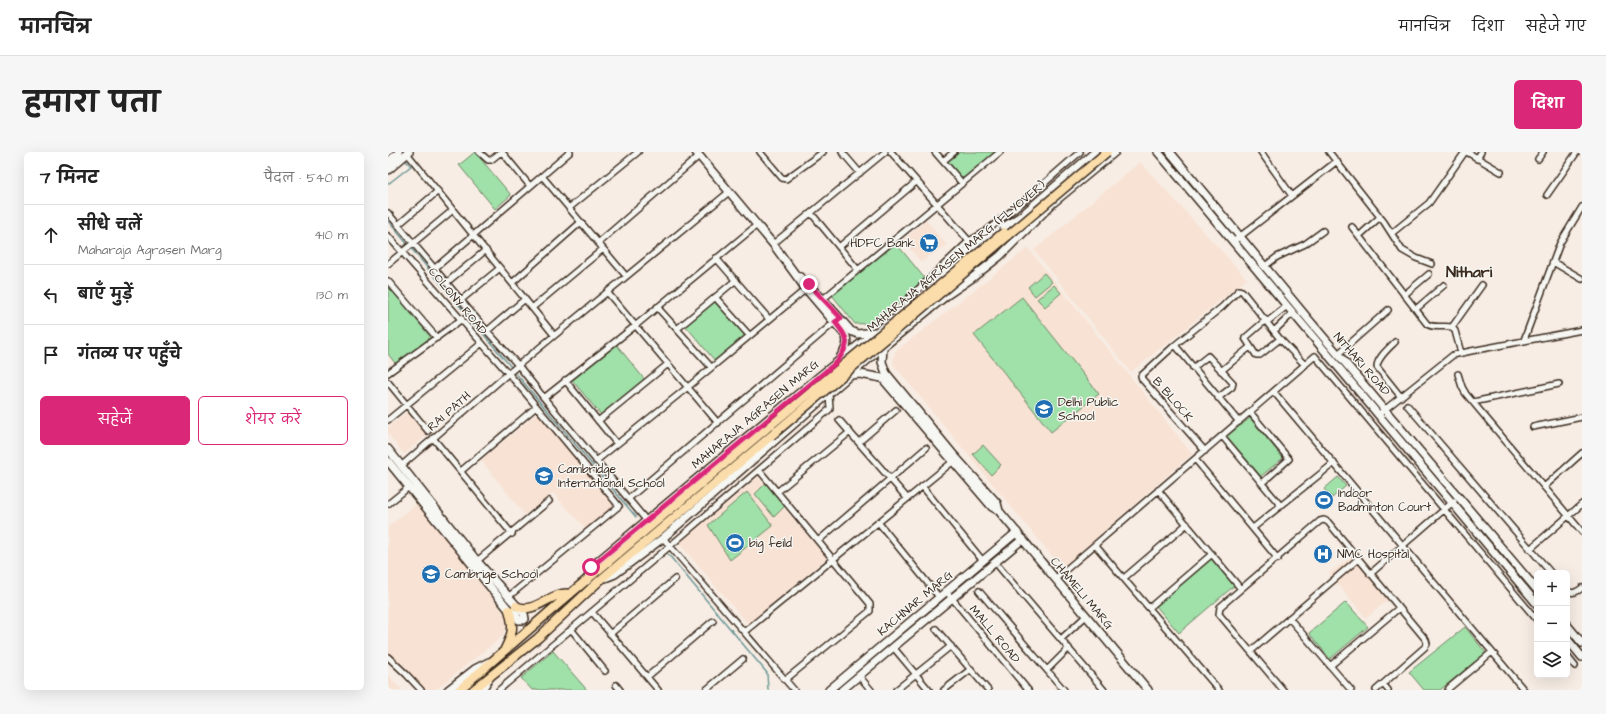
<!DOCTYPE html>
<html lang="hi">
<head>
<meta charset="utf-8">
<style>
  :root { --surface:#fff; --page:#f6f6f6; --text:#222; --muted:#767676; --line:#e0e0e0; --accent:#db2777 }
  body { margin:0; font-family:"Architects Daughter","Playpen Sans Deva",sans-serif; background:var(--page); color:var(--text) }
  .controls { position:absolute; right:12px; bottom:12px; display:grid; overflow:hidden; border-radius:6px; box-shadow:0 4px 16px #0002 }
  .controls button { width:36px; height:36px; display:grid; place-items:center; padding:0; border:0; border-bottom:1px solid var(--line); background:var(--surface); color:var(--text); font:20px sans-serif }
  .stop { position:absolute; width:12px; height:12px; margin:-9px; border:3px solid #db2777; border-radius:50%; background:#fff }
  .stop.end { background:#db2777; border-color:#fff; box-shadow:0 1px 4px #0008 }
  .list { margin:0; padding:0; list-style:none }
  h2 { display:flex; justify-content:space-between; align-items:center; height:52px; margin:0; padding:0 16px; font-size:17px }
  h2 small { font-size:13px; font-weight:400; color:var(--muted) }
  .list li { display:grid; grid-template-columns:26px 1fr auto; gap:12px; align-items:center; box-sizing:border-box; height:60px; padding:0 16px; border-top:1px solid var(--line) }
  .list b { display:block; font-size:15px; white-space:nowrap }
  .list p { margin:0; font-size:13px; white-space:nowrap; color:var(--muted) }
  .list em { font-size:13px; font-style:normal; color:var(--muted) }
  .actions { display:flex; gap:8px; padding:12px 16px }
  .actions a { flex:1; padding:9px 0; border:1px solid var(--accent); border-radius:6px; text-align:center; font-size:14px; color:var(--accent) }
  .actions .main { background:var(--accent); color:#fff }
  .icon { flex:none; width:22px; height:22px; fill:none; stroke:currentColor; stroke-width:2; stroke-linecap:round; stroke-linejoin:round }
  .map { position:relative; flex:none; width:1194px; height:538px; overflow:hidden; border-radius:6px }
  header { display:flex; align-items:center; gap:24px; box-sizing:border-box; height:56px; padding:0 20px; background:var(--surface); border-bottom:1px solid var(--line) }
  header strong { font-size:19px }
  nav { display:flex; gap:22px; margin-inline-start:auto; font-size:14px }
  .intro { display:flex; align-items:center; justify-content:space-between; box-sizing:border-box; height:96px; padding:0 24px }
  h1 { margin:0; font-size:28px }
  .button { padding:10px 18px; border-radius:6px; background:var(--accent); color:#fff; font-size:14px; font-weight:700 }
  main { display:flex; gap:24px; padding:0 24px }
  aside { flex:1; background:var(--surface); border-radius:6px; box-shadow:0 4px 16px #0002 }
  .map>svg:first-child { display:block }
</style>
</head>
<body>
<header>
<strong>मानचित्र</strong>
<nav><a>मानचित्र</a><a>दिशा</a><a>सहेजे गए</a></nav>
</header>
<div class="intro"><h1>हमारा पता</h1><a class="button">दिशा</a></div>
<main>
<aside>
<h2>7 मिनट<small>पैदल · 540 m</small></h2>
<ul class="list">
<li><svg class="icon" aria-label="ahead" viewBox="0 0 24 24"><path d="M12 20V5M6 11l6-6 6 6"/></svg><div><b>सीधे चलें</b><p>Maharaja Agrasen Marg</p></div><em>410 m</em></li>
<li><svg class="icon" aria-label="left" viewBox="0 0 24 24"><path d="M17 20v-9H6M10 6l-5 5 5 5"/></svg><div><b>बाएँ मुड़ें</b></div><em>130 m</em></li>
<li><svg class="icon" aria-label="arrive" viewBox="0 0 24 24"><path d="M6 21V4h12l-3 4 3 4H6"/></svg><div><b>गंतव्य पर पहुँचे</b></div></li>
</ul>
<div class="actions"><a class="main">सहेजें</a><a>शेयर करें</a></div>
</aside>
<div class="map">
<svg width="1194" height="538" viewBox="0 0 1194 538">
  <rect width="100%" height="100%" fill="#f7ede4"/>
  <filter id="ink" filterUnits="userSpaceOnUse"><feTurbulence type="fractalNoise" baseFrequency=".025" numOctaves="2"/><feDisplacementMap in="SourceGraphic" scale="8" xChannelSelector="R" yChannelSelector="G"/><feConvolveMatrix kernelMatrix="1 2 1 2 8 2 1 2 1" color-interpolation-filters="sRGB"/></filter>
  <g filter="url(#ink)">
    <!-- built -->
    <path fill="#f8e2d4" d="M752,10L859,127L743,220L646,98Z
      M538,68L559,93L533,110L515,88Z
      M640,96L804,302L674,416L505,212L507,200Z
      M20,259L39,283L16,302L0,282V275Z
      M152,259L228,352L198,377L165,341L137,363L93,308Z
      M370,325L439,406L360,472L291,391Z
      M31,350L121,468L115,484L47,538H39L0,502V375Z
      M965,404L1001,447L978,466L941,421Z
      M0,523L14,538H0Z"/>
    <!-- green -->
    <path fill="#a0e0a9" stroke="#6e8564" d="M87,0L123,43L107,57L71,13Z
      M572,0H608L575,27L560,10Z
      M508,91L538,128L489,171L467,172L444,143Z
      M656,121L664,130L647,144L640,135Z
      M0,133L44,187L10,215L0,202Z
      M666,133L673,141L657,155L649,147Z
      M634,145L711,242L663,280L586,183Z
      M329,147L359,183L327,209L297,173Z
      M228,192L257,228L213,263L184,228Z
      M862,266L895,306L872,325L838,285Z
      M595,293L613,313L603,323L585,302Z
      M950,325L958,334L944,346L936,337Z
      M378,331L397,354L386,365L367,342Z
      M359,340L385,374L342,408L320,373Z
      M824,406L847,433L791,481L768,454Z
      M958,450L980,475L942,507L921,481Z
      M1077,475L1098,501L1052,538H1036L1021,520Z
      M165,499L199,538H144L133,526Z"/>
    <g fill="none" stroke-linecap="round" stroke-linejoin="round">
      <!-- stream -->
      <path stroke="#6d9798" stroke-width="1.5" d="M0,32L23,14L16,7
        M0,69L124,216
        M126,219L248,365
        M280,402L379,521L380,538"/>
      <!-- street casing -->
      <g stroke="#3b2a1e" stroke-width="8">
        <path id="street" d="M18,0L166,183
          M91,0L100,8H103L113,0
          M114,0L142,34
          M372,0L394,26L398,27L435,0
          M454,0L472,21
          M503,0L581,89
          M547,0L574,31
          M873,0L904,44
          M941,0L996,70L1014,98L1028,106L1044,112
          M1079,0L1113,20
          M1089,7L1093,0
          M1150,7L1155,0
          M555,9L566,0
          M154,24L238,124
          M1159,43L1189,0
          M181,56L250,0
          M0,61L99,179L130,213L156,246L258,368
          M423,61L470,118
          M10,73L50,39
          M964,75L1039,172C1047,177 1055,173 1064,175L1067,179L1073,201
          M1004,81L1041,51L1077,0
          M0,84L134,237L231,354L120,445
          M971,84L992,65
          M845,90L949,9
          M210,91L311,4
          M385,92L497,0
          M451,95L528,30
          M328,106L381,167
          M1165,110L1194,127
          M0,112L65,58
          M877,114L889,105L917,92L935,79
          M46,117L182,0
          M0,129L49,186
          M58,131L98,98
          M124,131L193,70
          M219,140L330,271
          M1016,143L1041,122
          M327,145L361,183
          M435,147L612,0
          M73,148L112,116
          M269,155L323,215
          M144,156L215,97
          M1028,157L1056,133
          M518,158V152L521,146L581,89L597,80L636,49L692,0
          M878,168L857,186L868,203H872L892,187
          M879,170L899,154
          M1064,175L1094,133
          M289,177L348,128
          M99,179L137,147
          M886,179L905,161
          M1136,188L1172,91L1194,55
          M1007,190C1001,196 989,206 989,215L1013,245
          M787,193L851,270
          M950,202L1000,158
          M805,216L820,204L845,231L844,235L830,246
          M833,219L862,195
          M0,221L74,167
          M1070,222L1074,235L1078,242L1194,380
          M177,228L229,292
          M0,230L40,279
          M886,240L1136,538
          M156,246L247,174L369,73
          M1085,250L1171,232
          M1019,253L1163,421
          M862,260L901,307L874,331
          M990,263L1065,203L1083,199L1194,178
          M0,268L94,191
          M451,268L519,346
          M210,269L280,212
          M1145,275L1194,265
          M834,284L893,354
          M45,286L124,382
          M471,290L508,258
          M817,299L754,227L753,224L787,193L834,155L851,138L854,139L892,187L917,213
          M807,307L890,407
          M208,309L300,235L418,137
          M13,314L122,220L341,40
          M371,318L482,452V459L397,528
          M73,319L148,255
          M534,334L595,409
          M1156,335L1194,301
          M770,338L853,437
          M389,340L462,280
          M240,347L448,169
          M0,352L21,335
          M490,370L551,445
          M865,376L946,311
          M275,386L406,538
          M430,389L538,296
          M707,393L831,538
          M1142,397L1194,352
          M89,409L161,349
          M611,415L716,538
          M982,422L1066,349
          M736,426L799,372
          M667,427L927,204L1149,468
          M558,439L640,538
          M591,439L676,538
          M1179,439C1185,442 1189,440 1194,436
          M761,456L824,402
          M204,460L270,538
          M901,466L963,538
          M183,477L217,519
          M548,477L600,538
          M356,480L568,307
          M222,482L287,427
          M673,487L698,464
          M505,495L541,538
          M863,499L970,407
          M1179,504L1187,514
          M0,505L18,522L33,538
          M942,514L1011,456
          M659,518L681,496
          M471,524L483,538
          M259,525L325,469
          M995,532L1000,538
          M228,533L232,538
          M111,538L282,394L442,257L441,242
          M318,538L355,507
          M508,538L563,494
          M556,538L583,517
          M895,538L831,462L832,455L932,369L936,368L940,370L1038,488L1039,492L1037,495L988,538
          M1060,538L1061,536L1104,500"/>
      </g>
      <!-- secondary casing -->
      <g stroke="#3b2a1e" stroke-width="10">
        <path id="secondary" d="M308,0L385,92L418,137L458,184C460,192 458,197 453,204
          M770,0L1149,452
          M782,0L921,168L1149,438
          M0,10L11,0
          M0,18L21,0
          M412,125L435,147L463,179L470,182L486,180
          M543,136L567,110L580,98L633,64L707,0
          M495,196L494,210L498,221L564,301L609,351L611,359
          M462,223L472,222L494,226L604,355L611,359L760,538
          M0,297L89,409L136,462L137,467L136,468H131L127,462L121,458L0,309
          M217,426L227,422L275,386L484,204L559,143L584,126L612,104L665,51L727,0
          M199,429L203,415L428,227L473,191L506,167
          M1179,473L1194,491
          M1179,487L1194,505
          M60,538L87,517L101,510
          M94,538L102,525
          M441,538L629,380
          M454,538L635,387"/>
      </g>
      <!-- primary casing -->
      <g stroke="#3b2a1e" stroke-width="11">
        <path id="primary" d="M128,454C147,464 164,438 182,442
          M117,497C125,481 126,475 121,458
          M71,538L182,442L378,277
          M85,538L150,486L211,429L383,284"/>
      </g>
      <!-- street -->
      <use href="#street" stroke="#f6f6f2" stroke-width="5"/>
      <!-- secondary -->
      <use href="#secondary" stroke="#f6f6f2" stroke-width="7"/>
      <!-- primary -->
      <use href="#primary" stroke="#faddab" stroke-width="8"/>
      <!-- primary-bridge casing -->
      <g stroke="#3b2a1e" stroke-width="11" stroke-linecap="butt">
        <path id="primary-bridge" d="M378,277L616,80
          M383,284L719,0"/>
      </g>
      <!-- primary-bridge -->
      <use href="#primary-bridge" stroke="#faddab" stroke-width="8"/>
    </g>
  </g>
  <g fill="none" stroke-linecap="round" stroke-linejoin="round" filter="url(#ink)">
    <!-- route -->
    <path stroke="#db2777" stroke-width="5" d="M203,415L449,210C462,190 462,189 447,170L453,166L421,132"/>
  </g>
  <!-- icons -->
  <defs>
    <g id="supermarket-disc" transform="scale(1)"><circle r="9.5" fill="#1f6fb2" stroke="#f6f6f2"/><path d="M-6-5.5h2.5l.6 2H6L4.5 2H-2.5L-4.4-4H-6ZM-1.5 3.2a1.3 1.3 0 1 0 .1 0ZM3 3.2a1.3 1.3 0 1 0 .1 0Z" fill="#fff"/></g>
    <g id="school-disc" transform="scale(1)"><circle r="9.5" fill="#1f6fb2" stroke="#f6f6f2"/><path d="M0-5L7-2L0 1L-7-2ZM-4 1L0 2.5L4 1V4Q0 6-4 4Z" fill="#fff"/></g>
    <g id="stadium-disc" transform="scale(1)"><circle r="9.5" fill="#1f6fb2" stroke="#f6f6f2"/><path d="M0-5a6.5 5 0 1 0 0 10a6.5 5 0 1 0 0-10ZM-3.5-1.8h7v3.6h-7Z" fill="#fff"/></g>
    <g id="hospital-disc" transform="scale(1)"><circle r="9.5" fill="#1f6fb2" stroke="#f6f6f2"/><path d="M-5-5h3v3.5h4V-5h3V5h-3V1.5h-4V5h-3Z" fill="#fff"/></g>
  </defs>
  <g fill-rule="evenodd">
    <use href="#supermarket-disc" x="541" y="91"/>
    <use href="#school-disc" x="656" y="257"/>
    <use href="#school-disc" x="156" y="324"/>
    <use href="#stadium-disc" x="936" y="348"/>
    <use href="#stadium-disc" x="347" y="391"/>
    <use href="#hospital-disc" x="935" y="402"/>
    <use href="#school-disc" x="43" y="422"/>
  </g>
  <g text-anchor="middle" stroke-width="3" stroke-linejoin="round" paint-order="stroke">
    <!-- poi labels -->
    <g font-size="12" fill="#3b2a1e" stroke="#f6f6f2" text-anchor="start">
      <text x="527" y="95" text-anchor="end">HDFC Bank</text>
      <text x="670" y="254">Delhi Public<tspan x="670" dy="14">School</tspan></text>
      <text x="170" y="321">Cambridge<tspan x="170" dy="14">International School</tspan></text>
      <text x="950" y="345">Indoor<tspan x="950" dy="14">Badminton Court</tspan></text>
      <text x="361" y="395">big feild</text>
      <text x="949" y="406">NMC Hospital</text>
      <text x="57" y="426">Cambrige School</text>
    </g>
    <!-- street labels -->
    <g font-size="12" fill="#3b2a1e" stroke="#f6f6f2">
      <text transform="translate(568 104) rotate(-40)" y="4">MAHARAJA AGRASEN MARG (FLYOVER)</text>
      <text transform="translate(70 149) rotate(50)" y="4">COLONY ROAD</text>
      <text transform="translate(974 212) rotate(49)" y="4">NITHARI ROAD</text>
      <text transform="translate(785 247) rotate(49)" y="4">B BLOCK</text>
      <text transform="translate(61 259) rotate(-41)" y="4">RAI PATH</text>
      <text transform="translate(367 262) rotate(-40)" y="4">MAHARAJA AGRASEN MARG</text>
      <text transform="translate(694 441) rotate(50)" y="4">CHAMELI MARG</text>
      <text transform="translate(527 451) rotate(-40)" y="4">KACHNAR MARG</text>
      <text transform="translate(607 482) rotate(50)" y="4">MALL ROAD</text>
    </g>
    <!-- district labels -->
    <g font-size="16" font-weight="bold" fill="#3b2a1e" stroke="#f6f6f2">
      <text x="1081" y="125">Nithari</text>
    </g>
  </g>
</svg>
<div class="controls">
<button>+</button>
<button>−</button>
<button><svg class="icon" aria-label="layers" viewBox="0 0 24 24"><path d="M12 4l9 5-9 5-9-5zM3 14l9 5 9-5"/></svg></button>
</div>
<div class="stop" style="left:203px;top:415px"></div>
<div class="stop end" style="left:421px;top:132px"></div>
</div>
</main>
</body>
</html>
